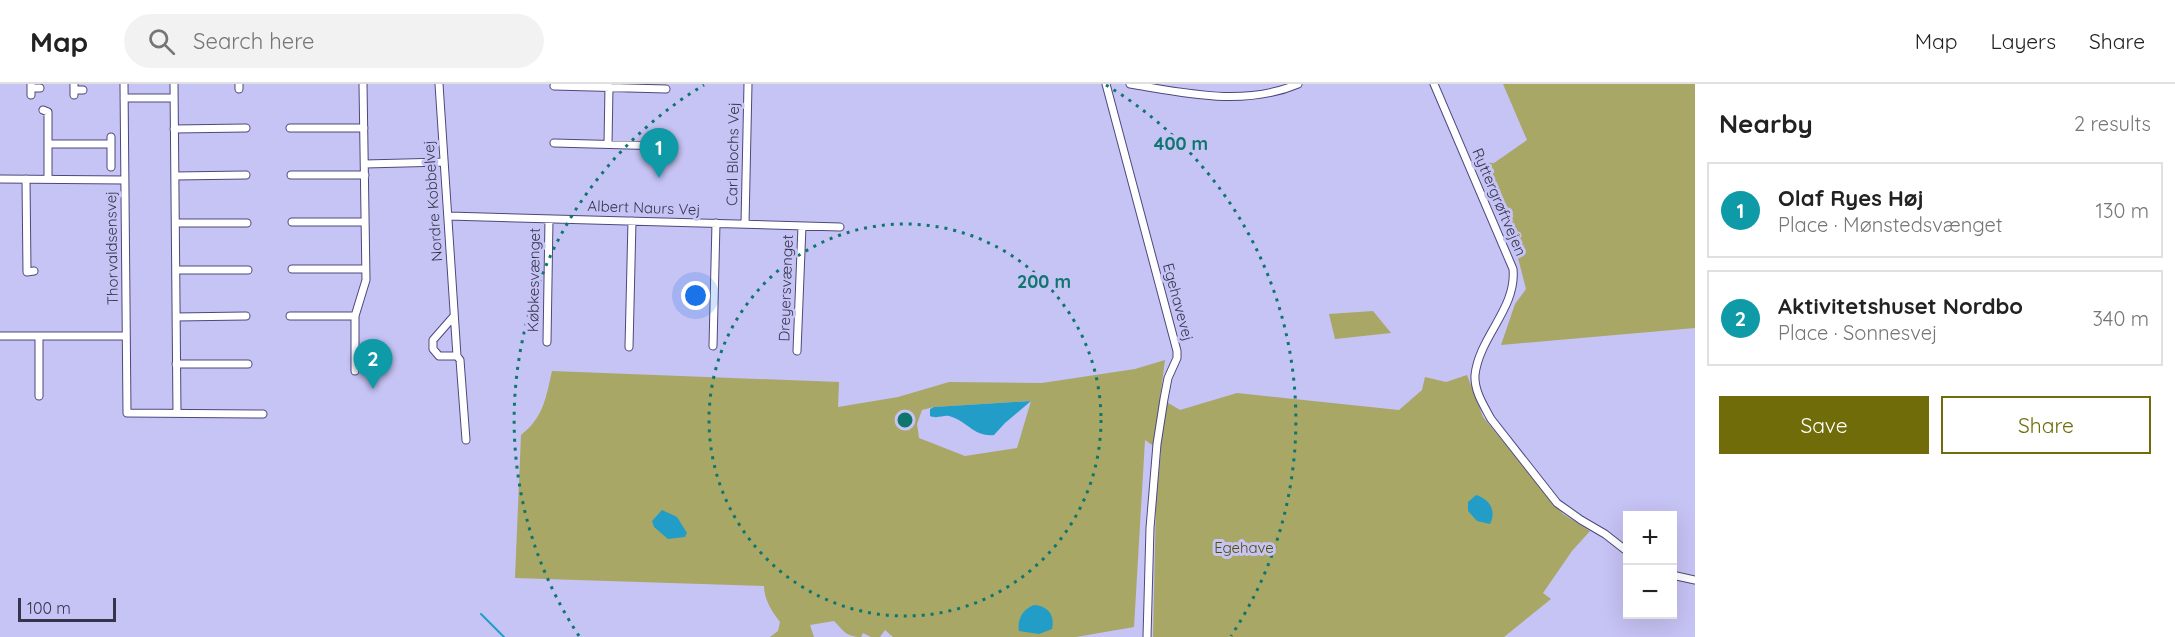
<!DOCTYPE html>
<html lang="en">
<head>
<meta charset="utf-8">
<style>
  :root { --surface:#fff; --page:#f2f2f2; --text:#222; --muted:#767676; --line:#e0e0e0; --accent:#6f6c09 }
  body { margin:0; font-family:Quicksand,sans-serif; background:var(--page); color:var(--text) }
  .controls { position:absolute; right:18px; bottom:18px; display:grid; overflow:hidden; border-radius:0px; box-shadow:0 6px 24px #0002 }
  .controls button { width:54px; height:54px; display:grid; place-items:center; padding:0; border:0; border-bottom:2px solid var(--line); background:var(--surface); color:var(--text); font:30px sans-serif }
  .scale { position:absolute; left:18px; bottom:15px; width:98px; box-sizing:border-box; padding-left:6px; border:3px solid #36344d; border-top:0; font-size:16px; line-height:21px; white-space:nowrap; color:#36344d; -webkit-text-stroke:4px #c6c3f5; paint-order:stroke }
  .you { position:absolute; left:696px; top:212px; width:21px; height:21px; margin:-15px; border:4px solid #fff; border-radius:50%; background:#1a73e8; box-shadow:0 0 0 9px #1a73e833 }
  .badge { display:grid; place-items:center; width:39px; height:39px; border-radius:50%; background:var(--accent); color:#fff; font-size:20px; font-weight:700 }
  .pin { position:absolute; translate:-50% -50px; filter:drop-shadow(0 2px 3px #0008) }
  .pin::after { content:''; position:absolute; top:32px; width:21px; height:18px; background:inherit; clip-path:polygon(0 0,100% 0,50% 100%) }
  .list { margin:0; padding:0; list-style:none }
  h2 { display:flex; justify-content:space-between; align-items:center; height:78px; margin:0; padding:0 24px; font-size:26px }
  h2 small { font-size:20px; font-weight:400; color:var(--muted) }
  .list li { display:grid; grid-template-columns:39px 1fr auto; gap:18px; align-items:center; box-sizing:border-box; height:96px; margin:0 12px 12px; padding:0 12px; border:2px solid var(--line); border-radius:0px }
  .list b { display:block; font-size:22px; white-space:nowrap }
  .list p { margin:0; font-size:20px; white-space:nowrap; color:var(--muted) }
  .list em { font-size:20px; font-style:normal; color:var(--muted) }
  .actions { display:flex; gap:12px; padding:18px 24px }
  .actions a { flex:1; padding:14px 0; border:2px solid var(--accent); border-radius:0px; text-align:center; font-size:21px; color:var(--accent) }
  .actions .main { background:var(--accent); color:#fff }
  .icon { flex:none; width:33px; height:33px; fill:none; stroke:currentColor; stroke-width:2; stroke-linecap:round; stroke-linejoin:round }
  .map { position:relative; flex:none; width:1695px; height:553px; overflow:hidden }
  header { display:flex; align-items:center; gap:36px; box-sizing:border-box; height:84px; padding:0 30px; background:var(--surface); border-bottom:2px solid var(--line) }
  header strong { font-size:28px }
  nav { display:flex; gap:33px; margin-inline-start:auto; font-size:21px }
  .search { width:420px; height:54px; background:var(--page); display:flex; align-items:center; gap:15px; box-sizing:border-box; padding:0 21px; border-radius:33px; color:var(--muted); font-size:22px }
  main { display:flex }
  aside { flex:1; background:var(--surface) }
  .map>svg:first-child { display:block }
</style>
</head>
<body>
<header>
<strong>Map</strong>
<div class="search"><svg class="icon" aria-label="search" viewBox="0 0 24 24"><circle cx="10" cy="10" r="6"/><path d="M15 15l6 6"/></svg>Search here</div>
<nav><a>Map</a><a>Layers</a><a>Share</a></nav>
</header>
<main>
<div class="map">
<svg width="1695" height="553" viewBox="0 0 1695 553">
  <rect width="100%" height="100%" fill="#c6c3f5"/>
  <!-- green -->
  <path fill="#a8a765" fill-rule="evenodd" d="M1503,0H1695V244L1501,261L1515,220L1526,205L1518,174L1474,78L1494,79L1527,56Z
    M1373,227L1391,249L1335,255L1329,230Z
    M1165,276L1160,314L1180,326L1237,309L1399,326L1422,306L1425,293L1446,298L1467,291L1483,333L1563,430L1590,447L1572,467L1543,509L1551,515L1504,553H1153L1156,418L1161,367L1145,356L1134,543L1076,553H893L885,546L880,553H871L863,549L861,553C846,553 843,546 834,537L810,541L814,553H770L778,547L780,538C772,528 764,515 764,502L515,494L521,351C544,333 546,313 552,287L839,298L838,323L898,313L949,298L1042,299L1135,285ZM1031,317L1017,364L965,372L919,354L917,340L922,326L934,323Z"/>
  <!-- water -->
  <path fill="#219dc8" d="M1031,317L1005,339L994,351C973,353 968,337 949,332C943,331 937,335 930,332V325L934,323Z
    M1476,411C1489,415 1497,426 1490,440L1477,437L1468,427V418Z
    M662,426L677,433L687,449L685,453L668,455L654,443L652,437Z
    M1034,521C1049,522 1055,532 1052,545L1039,550L1019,547C1017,535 1023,525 1034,521Z"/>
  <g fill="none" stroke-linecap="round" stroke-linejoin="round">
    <!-- stream -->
    <path stroke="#219dc8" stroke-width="2" d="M481,530L504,553"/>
    <!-- minor casing -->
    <g stroke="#4e487d" stroke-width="9">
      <path id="minor" d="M124,0L127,329L263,330
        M174,0L177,329
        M239,0V5
        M439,0C445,91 451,181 457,272H439L433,265V256L454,232
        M1106,0L1177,267V274L1168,294L1164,315L1157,360L1150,444L1147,553
        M1130,0C1185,9 1244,23 1298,0
        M1434,0L1513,185C1517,224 1479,253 1475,291C1474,307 1484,322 1491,335L1557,419L1581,436L1605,450L1628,468
        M554,2L666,5
        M31,4H40
        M74,6H83
        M31,11V0
        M74,11V0
        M124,14H174
        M43,26L48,28V95
        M290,44H364
        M174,45L246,44
        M111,53V83
        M554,59L666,62
        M48,60H111
        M608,60L609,3
        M365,80L444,78
        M291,91H365
        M175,92L246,91
        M0,95L125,96
        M26,95L27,188L34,187
        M448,132L840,143
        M292,138H365
        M176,139H247
        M745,140L748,0
        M292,185H365
        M176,186H248
        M290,232H355L366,196L363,0
        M176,233L246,232
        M0,252H126
        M547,258L549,135
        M713,262L716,139
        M629,263L632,137
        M797,267L802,142
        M457,272L460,276L466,356
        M176,280H248
        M355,287V232
        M39,312V252
        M1672,491L1695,496"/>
    </g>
    <!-- minor -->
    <use href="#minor" stroke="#fff" stroke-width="7"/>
  </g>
  <!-- distance rings -->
  <g fill="none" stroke="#0f766e" stroke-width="3" stroke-dasharray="3 6">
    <circle cx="905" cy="336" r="196"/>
    <path d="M579 552A391 391 0 0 1 704 1M1106 1A391 391 0 0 1 1231 552"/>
  </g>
  <g text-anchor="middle" stroke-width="6" stroke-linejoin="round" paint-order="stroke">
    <!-- street labels -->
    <g font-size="15" fill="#36344d" stroke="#c6c3f5">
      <text transform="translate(733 70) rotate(-89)" y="5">Carl Blochs Vej</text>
      <text transform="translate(433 117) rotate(-94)" y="5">Nordre Kobbelvej</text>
      <text transform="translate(1499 118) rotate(67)" y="5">Ryttergrøftvejen</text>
      <text transform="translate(644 124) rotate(2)" y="5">Albert Naurs Vej</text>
      <text transform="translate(112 164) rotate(-91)" y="5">Thorvaldsensvej</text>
      <text transform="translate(534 196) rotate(-89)" y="5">Købkesvænget</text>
      <text transform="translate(786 204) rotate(-88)" y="5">Dreyersvænget</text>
      <text transform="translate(1178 218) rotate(75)" y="5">Egehavevej</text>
    </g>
    <!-- park labels -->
    <g font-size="15" fill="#524f01" stroke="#c6c3f5">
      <text x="1244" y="469">Egehave</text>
    </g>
  </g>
  <circle cx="905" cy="336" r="9" fill="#0f766e" stroke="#c6c3f5" stroke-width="3"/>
  <g font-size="18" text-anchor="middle" font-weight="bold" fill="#0f766e" stroke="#c6c3f5" stroke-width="6" stroke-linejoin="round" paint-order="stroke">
    <text x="1181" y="66">400 m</text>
    <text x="1044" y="204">200 m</text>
  </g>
</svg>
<div class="controls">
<button>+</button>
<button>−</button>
</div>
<div class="scale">100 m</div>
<div class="you"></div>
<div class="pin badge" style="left:659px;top:94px;background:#0f9aa8">1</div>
<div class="pin badge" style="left:373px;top:305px;background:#0f9aa8">2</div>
</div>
<aside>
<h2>Nearby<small>2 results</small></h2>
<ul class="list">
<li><span class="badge" style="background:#0f9aa8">1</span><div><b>Olaf Ryes Høj</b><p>Place · Mønstedsvænget</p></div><em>130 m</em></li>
<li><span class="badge" style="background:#0f9aa8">2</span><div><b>Aktivitetshuset Nordbo</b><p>Place · Sonnesvej</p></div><em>340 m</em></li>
</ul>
<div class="actions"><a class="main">Save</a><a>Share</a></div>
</aside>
</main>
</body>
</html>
